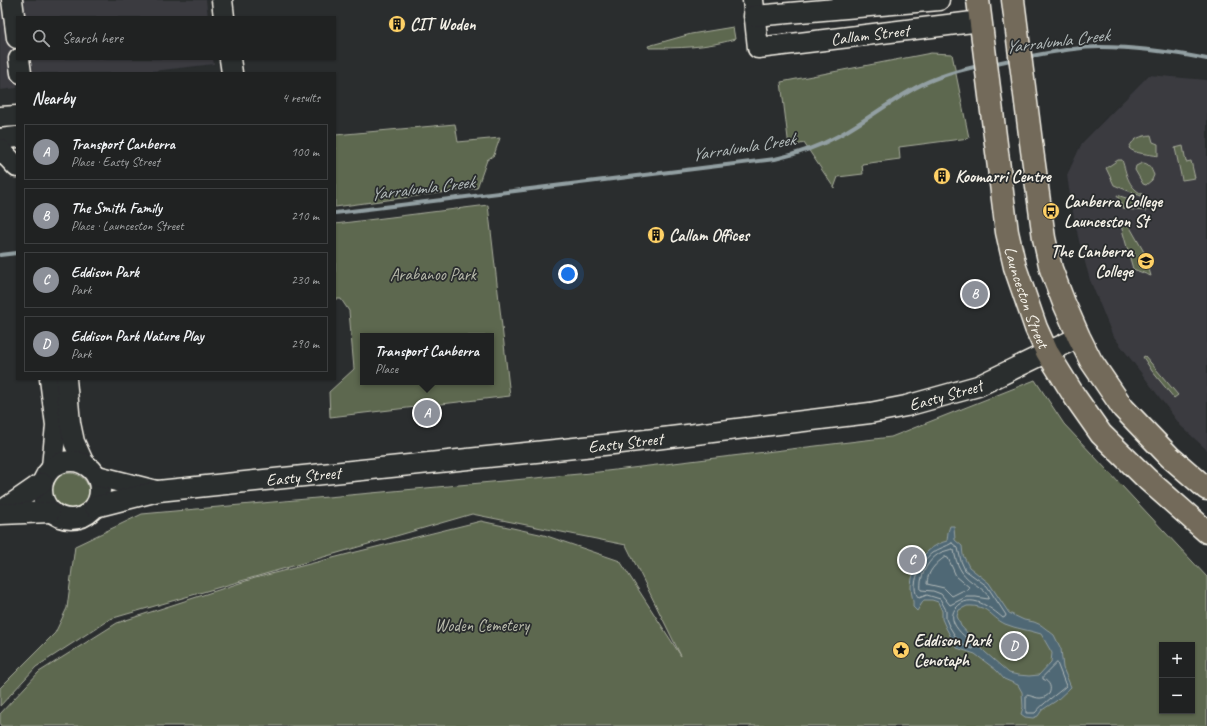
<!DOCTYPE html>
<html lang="en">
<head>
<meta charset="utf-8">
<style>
  :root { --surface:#202222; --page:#282a2a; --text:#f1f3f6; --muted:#a2a4a5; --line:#3d3f40; --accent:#8c9099 }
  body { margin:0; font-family:Caveat,sans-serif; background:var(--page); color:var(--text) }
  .controls { position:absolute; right:12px; bottom:12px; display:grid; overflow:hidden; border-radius:0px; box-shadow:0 1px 3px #0004 }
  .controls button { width:36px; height:36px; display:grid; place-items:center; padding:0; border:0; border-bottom:1px solid var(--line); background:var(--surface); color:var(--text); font:20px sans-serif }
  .you { position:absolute; left:568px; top:274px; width:14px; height:14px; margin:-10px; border:3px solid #fff; border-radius:50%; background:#1a73e8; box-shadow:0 0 0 6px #1a73e833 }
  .badge { display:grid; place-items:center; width:26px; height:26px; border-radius:50%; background:var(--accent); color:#fff; font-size:13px; font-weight:700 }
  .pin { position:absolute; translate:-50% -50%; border:2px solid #fff; box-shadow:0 1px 4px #0006 }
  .popup { position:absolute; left:360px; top:333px; width:134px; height:52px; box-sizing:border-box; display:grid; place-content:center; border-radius:0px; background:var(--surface); filter:drop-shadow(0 1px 3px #0005); font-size:13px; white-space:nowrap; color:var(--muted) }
  .popup b { font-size:15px; color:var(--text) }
  .popup::after { content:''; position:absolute; left:50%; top:100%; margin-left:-8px; border:8px solid transparent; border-top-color:var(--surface) }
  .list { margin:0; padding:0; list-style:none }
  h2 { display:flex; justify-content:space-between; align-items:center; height:52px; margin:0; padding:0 16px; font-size:17px }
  h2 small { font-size:13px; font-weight:400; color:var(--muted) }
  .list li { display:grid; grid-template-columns:26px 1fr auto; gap:12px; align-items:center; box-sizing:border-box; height:56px; margin:0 8px 8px; padding:0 8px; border:1px solid var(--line); border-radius:0px }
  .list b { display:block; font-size:15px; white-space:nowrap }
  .list p { margin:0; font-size:13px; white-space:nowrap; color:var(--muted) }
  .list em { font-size:13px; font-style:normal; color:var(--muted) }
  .icon { flex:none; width:22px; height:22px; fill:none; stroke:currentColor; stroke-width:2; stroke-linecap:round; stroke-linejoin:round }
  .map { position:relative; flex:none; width:1207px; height:726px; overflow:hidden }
  .search { position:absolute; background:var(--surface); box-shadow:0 1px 3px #0004; left:16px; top:16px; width:320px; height:44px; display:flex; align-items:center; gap:10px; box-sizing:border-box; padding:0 14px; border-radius:0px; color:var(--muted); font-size:15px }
  .panel { position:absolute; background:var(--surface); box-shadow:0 1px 3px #0004; left:16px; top:72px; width:320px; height:308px; border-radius:0px }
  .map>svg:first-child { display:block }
</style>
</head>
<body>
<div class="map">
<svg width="1207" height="726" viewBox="0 0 1207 726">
  <rect width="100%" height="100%" fill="#2a2d2e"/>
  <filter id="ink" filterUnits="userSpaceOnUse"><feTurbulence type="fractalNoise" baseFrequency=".025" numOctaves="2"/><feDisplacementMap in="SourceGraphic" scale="8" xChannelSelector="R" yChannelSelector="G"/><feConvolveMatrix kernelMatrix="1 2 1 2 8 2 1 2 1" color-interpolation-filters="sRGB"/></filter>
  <g filter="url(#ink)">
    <!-- built -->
    <path fill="#3a3a40" d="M0,0H206L208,17H17V59H213L214,64L136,73H17V88L0,90Z
      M1149,75L1207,80V450L1181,426L1112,334L1090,280L1079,241L1071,203L1067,175L1082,143Z"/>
    <!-- green -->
    <path fill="#5d684f" stroke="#a8ac9c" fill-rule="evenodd" d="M733,27L735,39C706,48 678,48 649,48L648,46L691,34Z
      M931,53L952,54L969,138L899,147L900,159L862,164L863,174L838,177L834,188L804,143L789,147L781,82Z
      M455,124L458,142L500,138L494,155L487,160L477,188L335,207V135Z
      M1151,135L1153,142L1158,144V156C1150,154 1134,154 1129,148C1133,138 1141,136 1151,135Z
      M1183,146L1186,162L1191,161L1195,178L1182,180L1175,148Z
      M1118,160H1122C1127,174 1127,186 1142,194L1141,196L1114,185L1106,168Z
      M1142,163C1150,163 1151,169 1154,175L1152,180L1146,185L1143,184L1135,170L1136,166Z
      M1117,195L1144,204L1147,211L1123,209Z
      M488,205L510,396L330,417L329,392L354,369L349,311L341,299H335V224ZM363,336H491V382H363Z
      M1120,222H1127L1144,252L1151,276L1133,269Z
      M1145,356L1178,395L1174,398L1152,371L1143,357Z
      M1035,380L1064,424L1207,577V726H0V714L39,672L117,623L255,578L352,553L481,521L544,535L620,561L681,656L626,545L472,514L110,619L36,667L0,706V688L55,633L67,608L75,546L142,514L590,473L891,437ZM1162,645H1192V711H1162Z
      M51 492a19 19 0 1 1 38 0a19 19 0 1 1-38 0Z"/>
    <!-- water -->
    <path fill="#506874" stroke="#929fa2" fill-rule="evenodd" d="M950,526H954L955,540L962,546L963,555L969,567L989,583L1009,613L1024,620L1034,622L1041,625L1054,635L1061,649L1063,668L1071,687L1056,701L1042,710L1038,716L1033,718L1025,717L1021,714L1023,707L1022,692L1018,685L1004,679L996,670L975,654L957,648L946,628L942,619V611L938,602L932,600H924L917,611L913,607C914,600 911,595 911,588C911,567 926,546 947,541L948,532ZM967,606C989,605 989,616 1005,624C1017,629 1029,630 1041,634L1052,653L1051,662L1039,675L1029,676L1018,675L1009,673L985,652L961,626L957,616L959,610Z"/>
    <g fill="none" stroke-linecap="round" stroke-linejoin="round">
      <!-- shore -->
      <path stroke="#b2baba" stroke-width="1" d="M952,543L958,548L961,561L965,570L987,586L1006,615L1005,617L1003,618C991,608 970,591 956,608C952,612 952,618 954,623C958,632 968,639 975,646L973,649L960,644L949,626L946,619V610L940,599L927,595L919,598C908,587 922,560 932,553C939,548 946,547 952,543Z
        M952,549L954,550C956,564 961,574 972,582C979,587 984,590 989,597L988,599L976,597H966L950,605L941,594L933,591L921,590C919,575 929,558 942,552C945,551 949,550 952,549Z
        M945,557L948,558L956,576L969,587L968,590L962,591L952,596L944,588L927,584C927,572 936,563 945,557Z
        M1057,663L1066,686C1056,695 1043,703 1035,713H1026V695C1035,696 1040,702 1049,694C1052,688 1050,682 1043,679V677Z"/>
      <!-- stream -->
      <path stroke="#929fa2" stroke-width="4" d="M1027,57C1051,52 1076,47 1100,47C1136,47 1172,52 1207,59
        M992,64L1015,59
        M335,213L775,159C797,154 818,147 838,136C862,123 884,106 908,92C929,79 955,71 979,66
        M0,255L17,253"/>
      <!-- minor casing -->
      <g stroke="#f4f1e8" stroke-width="23">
        <g id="minor">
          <path d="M12,0L17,38"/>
          <path d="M222,0L224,17"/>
          <path id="s1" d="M753,0L758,48L981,21"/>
          <path d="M754,16L939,0"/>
          <path d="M19,59L21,73"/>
          <path d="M230,59L232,73"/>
          <path d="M0,117L17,116"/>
          <path d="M0,139L17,137"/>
          <path d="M0,149L17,167"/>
          <path d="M50,379L56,425L52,467"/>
          <path d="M66,379L70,423L74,442L84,464"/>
          <circle cx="71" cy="490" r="29"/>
          <path d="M97,476L156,491"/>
          <path id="s2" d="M95,507L158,491L613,444L870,413L906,406L978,386L1079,337"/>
          <path d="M0,512L42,483"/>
          <path d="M0,514L50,512"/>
        </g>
      </g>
      <!-- major casing -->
      <g stroke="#f4f1e8" stroke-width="25">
        <g id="major">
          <path id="s3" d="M978,0L1007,232L1015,267L1036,328L1047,352L1075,397L1101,434L1148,480L1207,532"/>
          <path d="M1013,0L1032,150L1044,238L1051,269L1064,303L1079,337L1091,361L1123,408L1170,457L1207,489"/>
        </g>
      </g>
      <!-- minor -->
      <use href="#minor" stroke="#2a2d2e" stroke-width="20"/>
      <!-- major -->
      <use href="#major" stroke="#736b5a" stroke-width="22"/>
    </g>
  </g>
  <!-- icons -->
  <defs>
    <g id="building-disc" transform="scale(0.9)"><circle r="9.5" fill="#ffd166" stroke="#2a2d2e"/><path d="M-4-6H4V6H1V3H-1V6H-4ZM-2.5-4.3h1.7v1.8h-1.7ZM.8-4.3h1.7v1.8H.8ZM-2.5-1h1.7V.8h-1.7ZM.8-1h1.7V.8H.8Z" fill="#111"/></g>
    <g id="bus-disc" transform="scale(0.9)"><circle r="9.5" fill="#ffd166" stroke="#2a2d2e"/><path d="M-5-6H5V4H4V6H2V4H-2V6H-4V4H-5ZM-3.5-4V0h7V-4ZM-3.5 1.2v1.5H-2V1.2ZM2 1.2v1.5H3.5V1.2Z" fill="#111"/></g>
    <g id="school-disc" transform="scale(0.9)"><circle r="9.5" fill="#ffd166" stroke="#2a2d2e"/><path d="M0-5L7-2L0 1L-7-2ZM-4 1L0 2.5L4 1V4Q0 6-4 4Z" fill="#111"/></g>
    <g id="sight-disc" transform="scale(0.9)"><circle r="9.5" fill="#ffd166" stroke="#2a2d2e"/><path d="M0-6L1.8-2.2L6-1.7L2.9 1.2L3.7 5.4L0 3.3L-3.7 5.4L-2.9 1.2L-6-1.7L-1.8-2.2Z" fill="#111"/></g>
  </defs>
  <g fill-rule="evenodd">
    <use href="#building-disc" x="397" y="24"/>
    <use href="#building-disc" x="942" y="176"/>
    <use href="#bus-disc" x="1051" y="211"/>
    <use href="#building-disc" x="656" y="235"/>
    <use href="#school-disc" x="1146" y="261"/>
    <use href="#sight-disc" x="901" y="650"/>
  </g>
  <g text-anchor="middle" stroke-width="3.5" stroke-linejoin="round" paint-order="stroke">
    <!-- poi labels -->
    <g font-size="17" font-weight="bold" fill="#f4f1e8" stroke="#2a2d2e" text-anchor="start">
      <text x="410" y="30">CIT Woden</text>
      <text x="955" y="182">Koomarri Centre</text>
      <text x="1064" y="207">Canberra College<tspan x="1064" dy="20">Launceston St</tspan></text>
      <text x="669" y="241">Callam Offices</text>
      <text x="1133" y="257" text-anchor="end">The Canberra<tspan x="1133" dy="20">College</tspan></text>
      <text x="914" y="646">Eddison Park<tspan x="914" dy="20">Cenotaph</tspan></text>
    </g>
    <!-- street labels -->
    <g font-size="17" fill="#f4f1e8" stroke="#2a2d2e">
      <text dy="6" stroke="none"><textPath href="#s1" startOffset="161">Callam Street</textPath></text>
      <text dy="6" stroke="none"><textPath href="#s3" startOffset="302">Launceston Street</textPath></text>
      <text dy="6" stroke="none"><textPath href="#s2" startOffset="859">Easty Street</textPath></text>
      <text dy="6" stroke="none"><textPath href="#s2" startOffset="535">Easty Street</textPath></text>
      <text dy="6" stroke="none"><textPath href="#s2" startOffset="211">Easty Street</textPath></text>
    </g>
    <!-- park labels -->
    <g font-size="17" fill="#b8baab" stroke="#2a2d2e">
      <text x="433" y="280">Arabanoo Park</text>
      <text x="482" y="631">Woden Cemetery</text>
    </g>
    <!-- water labels -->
    <g font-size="18" font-style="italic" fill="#b2baba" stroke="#2a2d2e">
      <text transform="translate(1057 41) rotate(-7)" y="6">Yarralumla Creek</text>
      <text transform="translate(743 147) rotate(-9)" y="6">Yarralumla Creek</text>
      <text transform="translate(422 188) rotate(-7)" y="6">Yarralumla Creek</text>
    </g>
  </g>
</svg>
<div class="controls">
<button>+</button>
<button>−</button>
</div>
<div class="you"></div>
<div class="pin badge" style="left:427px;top:413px">A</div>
<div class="popup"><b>Transport Canberra</b>Place</div>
<div class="pin badge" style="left:975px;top:294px">B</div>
<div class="pin badge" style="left:912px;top:560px">C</div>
<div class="pin badge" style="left:1014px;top:646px">D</div>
<div class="search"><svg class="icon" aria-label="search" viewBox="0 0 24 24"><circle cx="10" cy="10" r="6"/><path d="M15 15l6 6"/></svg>Search here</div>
<section class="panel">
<h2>Nearby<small>4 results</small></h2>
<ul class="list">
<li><span class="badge">A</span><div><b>Transport Canberra</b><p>Place · Easty Street</p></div><em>100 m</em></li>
<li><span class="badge">B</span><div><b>The Smith Family</b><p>Place · Launceston Street</p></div><em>210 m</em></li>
<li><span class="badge">C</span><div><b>Eddison Park</b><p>Park</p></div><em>230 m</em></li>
<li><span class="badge">D</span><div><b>Eddison Park Nature Play</b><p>Park</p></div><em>290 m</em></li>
</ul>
</section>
</div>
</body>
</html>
